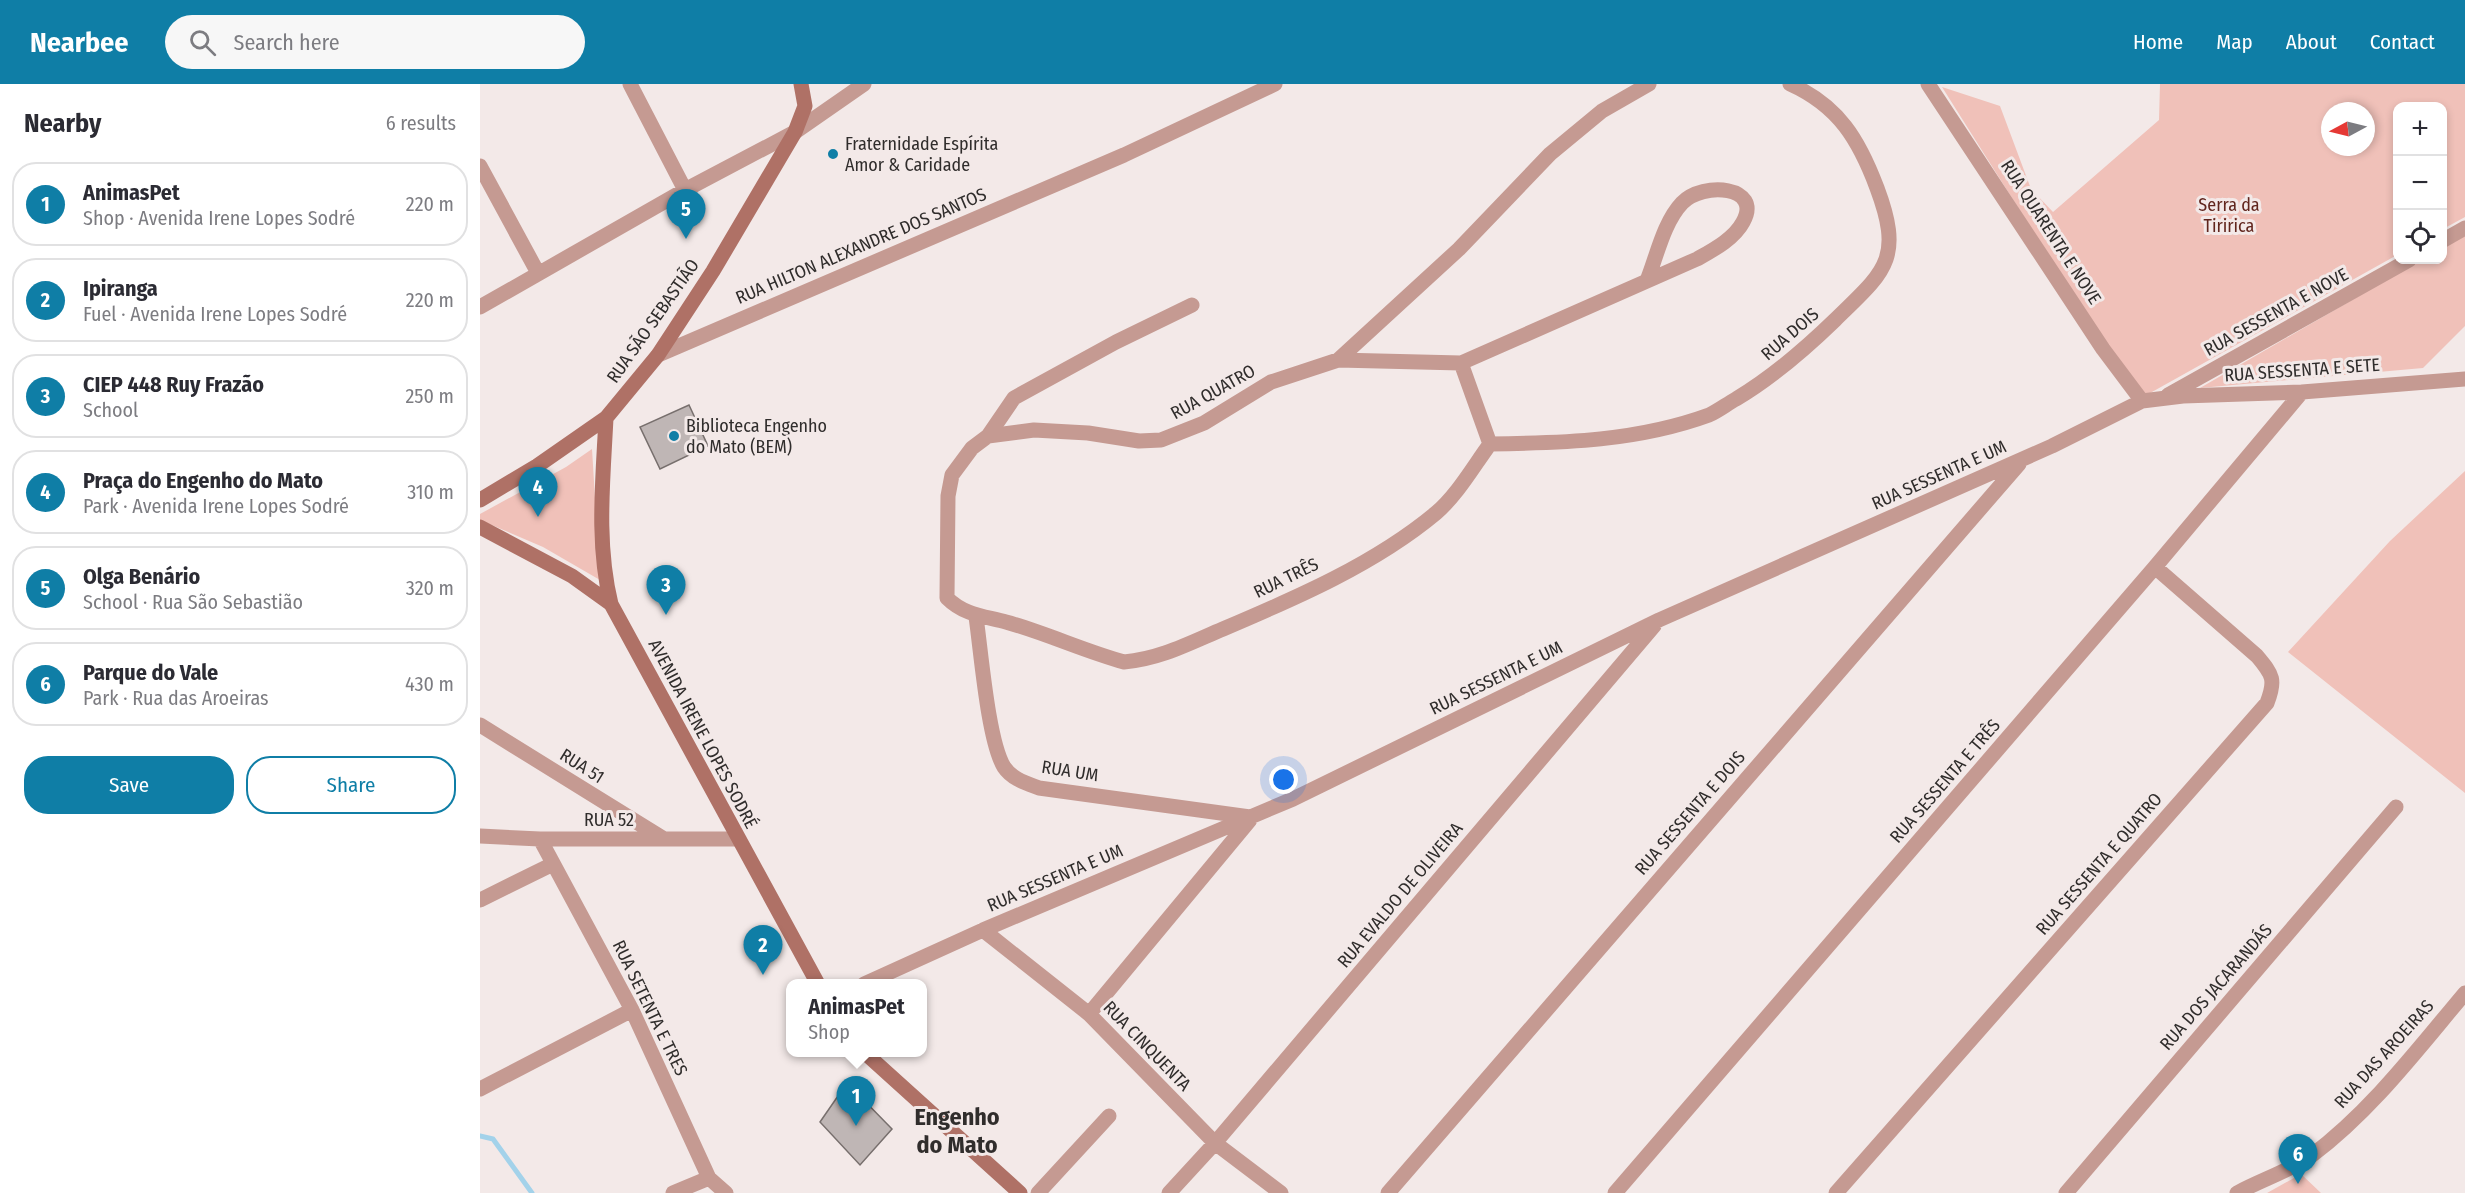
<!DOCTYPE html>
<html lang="en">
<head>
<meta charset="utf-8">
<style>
  :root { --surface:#fff; --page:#f7f7f7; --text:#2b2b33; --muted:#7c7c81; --line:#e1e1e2; --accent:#0f7ea6 }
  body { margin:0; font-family:"Fira Sans Condensed",sans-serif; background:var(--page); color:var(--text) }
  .controls { position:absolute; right:18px; top:18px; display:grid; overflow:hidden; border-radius:12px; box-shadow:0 3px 9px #0003 }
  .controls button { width:54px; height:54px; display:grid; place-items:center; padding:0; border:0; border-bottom:2px solid var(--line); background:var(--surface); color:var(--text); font:30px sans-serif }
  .compass { position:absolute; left:1841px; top:18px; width:54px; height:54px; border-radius:50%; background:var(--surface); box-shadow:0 3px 9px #0003; rotate:263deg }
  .you { position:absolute; left:804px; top:696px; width:21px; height:21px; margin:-15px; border:4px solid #fff; border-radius:50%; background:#1a73e8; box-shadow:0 0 0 9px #1a73e833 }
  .badge { display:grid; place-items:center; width:39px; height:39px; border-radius:50%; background:var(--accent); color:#fff; font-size:20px; font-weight:700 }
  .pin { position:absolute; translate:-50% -50px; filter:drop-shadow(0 2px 3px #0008) }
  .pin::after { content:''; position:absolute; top:32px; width:21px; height:18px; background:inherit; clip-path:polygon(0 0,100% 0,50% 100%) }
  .popup { position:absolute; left:306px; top:895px; width:141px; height:78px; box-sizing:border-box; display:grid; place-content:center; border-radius:12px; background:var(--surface); filter:drop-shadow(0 2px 4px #0005); font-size:20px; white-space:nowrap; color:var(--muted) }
  .popup b { font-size:22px; color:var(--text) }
  .popup::after { content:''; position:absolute; left:50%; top:100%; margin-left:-12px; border:12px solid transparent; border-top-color:var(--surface) }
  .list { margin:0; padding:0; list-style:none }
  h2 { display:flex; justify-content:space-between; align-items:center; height:78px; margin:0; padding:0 24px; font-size:26px }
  h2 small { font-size:20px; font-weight:400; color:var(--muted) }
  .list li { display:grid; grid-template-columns:39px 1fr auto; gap:18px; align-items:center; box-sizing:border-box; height:84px; margin:0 12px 12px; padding:0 12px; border:2px solid var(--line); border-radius:24px }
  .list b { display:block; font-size:22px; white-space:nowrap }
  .list p { margin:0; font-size:20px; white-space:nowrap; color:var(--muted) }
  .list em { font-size:20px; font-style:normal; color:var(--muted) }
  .actions { display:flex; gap:12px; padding:18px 24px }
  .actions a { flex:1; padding:14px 0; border:2px solid var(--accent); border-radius:24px; text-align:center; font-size:21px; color:var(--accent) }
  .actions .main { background:var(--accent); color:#fff }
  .icon { flex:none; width:33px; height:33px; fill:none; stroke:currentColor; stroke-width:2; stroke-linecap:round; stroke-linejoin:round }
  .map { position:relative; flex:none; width:1985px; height:1109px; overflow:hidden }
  header { display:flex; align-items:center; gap:36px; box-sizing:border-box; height:84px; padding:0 30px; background:var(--accent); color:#fff }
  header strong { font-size:28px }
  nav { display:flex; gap:33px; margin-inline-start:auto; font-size:21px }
  .search { width:420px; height:54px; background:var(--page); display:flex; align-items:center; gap:15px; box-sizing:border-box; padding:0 21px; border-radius:33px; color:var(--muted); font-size:22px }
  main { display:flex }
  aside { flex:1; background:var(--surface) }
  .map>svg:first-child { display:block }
</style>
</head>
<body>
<header>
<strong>Nearbee</strong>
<div class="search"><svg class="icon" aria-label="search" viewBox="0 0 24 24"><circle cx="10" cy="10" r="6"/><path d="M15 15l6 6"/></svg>Search here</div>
<nav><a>Home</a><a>Map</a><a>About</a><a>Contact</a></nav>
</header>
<main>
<aside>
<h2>Nearby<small>6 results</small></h2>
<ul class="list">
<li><span class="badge">1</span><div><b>AnimasPet</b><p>Shop · Avenida Irene Lopes Sodré</p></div><em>220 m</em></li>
<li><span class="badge">2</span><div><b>Ipiranga</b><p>Fuel · Avenida Irene Lopes Sodré</p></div><em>220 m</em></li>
<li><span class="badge">3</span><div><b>CIEP 448 Ruy Frazão</b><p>School</p></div><em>250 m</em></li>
<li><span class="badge">4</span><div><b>Praça do Engenho do Mato</b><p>Park · Avenida Irene Lopes Sodré</p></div><em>310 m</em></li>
<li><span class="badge">5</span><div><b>Olga Benário</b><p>School · Rua São Sebastião</p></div><em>320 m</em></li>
<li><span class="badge">6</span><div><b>Parque do Vale</b><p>Park · Rua das Aroeiras</p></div><em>430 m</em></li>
</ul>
<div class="actions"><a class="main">Save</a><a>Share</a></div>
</aside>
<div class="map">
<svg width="1985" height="1109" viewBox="0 0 1985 1109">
  <rect width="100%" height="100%" fill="#f3e9e8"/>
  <!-- green -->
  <path fill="#f0c1b9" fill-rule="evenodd" d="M1680,0H1985V133L1963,145L1962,22H1918L1917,171L1663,313L1651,303L1462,3L1520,22L1551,105L1573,128L1679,36ZM1850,27H1886V63H1850Z
    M1985,150V242L1943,284L1720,304L1941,176H1962L1963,163Z
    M112,365L120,496L63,463L0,436V430L86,383Z
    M1985,387V709L1808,568L1910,457Z
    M1821,1090L1841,1109H1787Z"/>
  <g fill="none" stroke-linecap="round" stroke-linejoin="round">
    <!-- stream -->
    <path stroke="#a3d2ea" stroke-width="5" d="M0,1052L13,1055L52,1109"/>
  </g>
  <!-- building -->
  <path fill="#bfb6b5" stroke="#776f6d" stroke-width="1.5" d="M209,321L228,362L180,385L160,343Z
    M367,999L412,1045L380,1081L340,1038Z"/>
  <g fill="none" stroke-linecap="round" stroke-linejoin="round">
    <!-- street -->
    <path stroke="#c59a92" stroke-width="15" d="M150,0L205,106
      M1448,0L1623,265L1662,317
      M0,82L58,189
      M1962,157L1985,144
      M0,223L205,106L315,48L384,0
      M178,271L644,71L795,0
      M858,276L979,165L1070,70L1122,27L1169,0
      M981,279L1010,360C993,383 978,410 956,429C895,480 816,514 743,545C710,559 680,575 644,578C604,567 566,549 526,538C504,532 484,531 467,514L468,412L472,391L492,364L508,352L554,346L608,349L659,357L681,356L724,339L791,298L858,276L981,279L1217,175C1233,166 1254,155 1263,138C1283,102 1223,97 1202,119C1184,138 1177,171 1168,194
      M1688,311L1929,176
      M508,352L534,314L636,258L712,221
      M1010,360C1084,359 1158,357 1229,331C1238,327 1247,320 1256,315C1293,293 1324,266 1355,236C1404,188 1424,176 1397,104C1379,56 1359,22 1310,0
      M496,533C501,567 508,657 524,683C532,695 546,699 559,704L770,733
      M0,641L184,755
      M0,752L60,755H258
      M60,755L152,926L229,1094L246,1109
      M0,816L73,780
      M503,846L609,930L735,1059L801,1109
      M384,900L503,846L813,715L1179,536L1572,362L1662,317L1703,312L1822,308L1985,295
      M609,930L770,736
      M0,1005L152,926
      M193,1109L229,1094
      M558,1109L629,1032
      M689,1109L735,1059L1174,542
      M908,1109L1539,380
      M1135,1109L1675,483L1822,308
      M1356,1109L1787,619C1796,596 1793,591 1777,572L1675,483
      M1586,1109L1916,723
      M1757,1109C1781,1096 1809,1087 1831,1072C1891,1027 1937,966 1985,909"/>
    <!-- secondary -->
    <path stroke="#af7166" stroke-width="15" d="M126,334C123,396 116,459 131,520
      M0,416L57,382L126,334L178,271L233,187L315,48L325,22L321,0
      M0,443L92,492L131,520L338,900
      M384,968L540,1109"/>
  </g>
  <!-- markers -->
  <g fill="#0f7ea6" stroke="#f3e9e8" stroke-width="2">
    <circle cx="353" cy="70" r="6"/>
    <circle cx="194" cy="352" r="6"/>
  </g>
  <g text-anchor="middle" stroke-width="6" stroke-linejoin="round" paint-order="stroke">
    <!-- poi labels -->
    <g font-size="18" fill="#302d2c" stroke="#f3e9e8" text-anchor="start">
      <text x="365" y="66">Fraternidade Espírita<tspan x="365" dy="21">Amor &amp; Caridade</tspan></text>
      <text x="206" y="348">Biblioteca Engenho<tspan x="206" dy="21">do Mato (BEM)</tspan></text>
    </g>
    <!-- park labels -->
    <g font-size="18" fill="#61251d" stroke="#f3e9e8">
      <text x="1749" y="127">Serra da<tspan x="1749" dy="21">Tiririca</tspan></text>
    </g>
    <!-- street labels -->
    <g font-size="18" fill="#302d2c" stroke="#f3e9e8">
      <text transform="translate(1571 148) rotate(57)" y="6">RUA QUARENTA E NOVE</text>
      <text transform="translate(381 162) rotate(-23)" y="6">RUA HILTON ALEXANDRE DOS SANTOS</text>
      <text transform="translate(1796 228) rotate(-29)" y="6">RUA SESSENTA E NOVE</text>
      <text transform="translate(173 237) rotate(-55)" y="6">RUA SÃO SEBASTIÃO</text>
      <text transform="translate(1310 250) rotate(-41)" y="6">RUA DOIS</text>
      <text transform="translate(1822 286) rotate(-4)" y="6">RUA SESSENTA E SETE</text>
      <text transform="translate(733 308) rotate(-29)" y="6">RUA QUATRO</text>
      <text transform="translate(1459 391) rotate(-24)" y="6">RUA SESSENTA E UM</text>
      <text transform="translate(806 494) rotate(-26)" y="6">RUA TRÊS</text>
      <text transform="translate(1016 594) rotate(-26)" y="6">RUA SESSENTA E UM</text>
      <text transform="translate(223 650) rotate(62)" y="6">AVENIDA IRENE LOPES SODRÉ</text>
      <text transform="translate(102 682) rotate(32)" y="6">RUA 51</text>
      <text transform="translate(590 687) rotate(9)" y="6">RUA UM</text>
      <text transform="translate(1465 697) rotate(-49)" y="6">RUA SESSENTA E TRÊS</text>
      <text transform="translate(1210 729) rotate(-49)" y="6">RUA SESSENTA E DOIS</text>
      <text x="129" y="742">RUA 52</text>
      <text transform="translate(1619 780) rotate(-49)" y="6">RUA SESSENTA E QUATRO</text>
      <text transform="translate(575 794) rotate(-23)" y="6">RUA SESSENTA E UM</text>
      <text transform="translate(920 811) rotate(-50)" y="6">RUA EVALDO DE OLIVEIRA</text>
      <text transform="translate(1736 903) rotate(-49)" y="6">RUA DOS JACARANDÁS</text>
      <text transform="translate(170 924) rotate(64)" y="6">RUA SETENTA E TRES</text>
      <text transform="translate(667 962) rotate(46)" y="6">RUA CINQUENTA</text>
      <text transform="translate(1904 970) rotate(-48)" y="6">RUA DAS AROEIRAS</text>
    </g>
    <!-- district labels -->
    <g font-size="24" font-weight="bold" fill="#302d2c" stroke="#f3e9e8">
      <text x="477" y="1041">Engenho<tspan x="477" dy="28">do Mato</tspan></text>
    </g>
  </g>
</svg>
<div class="controls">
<button>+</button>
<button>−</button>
<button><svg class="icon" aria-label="locate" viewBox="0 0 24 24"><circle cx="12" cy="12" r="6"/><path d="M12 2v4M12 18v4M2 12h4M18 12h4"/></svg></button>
</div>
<svg class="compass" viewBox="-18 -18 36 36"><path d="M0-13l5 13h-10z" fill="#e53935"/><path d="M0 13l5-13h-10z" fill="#7c7c81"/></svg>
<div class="you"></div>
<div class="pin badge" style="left:376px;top:1042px">1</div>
<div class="popup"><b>AnimasPet</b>Shop</div>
<div class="pin badge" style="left:283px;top:891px">2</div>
<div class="pin badge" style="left:186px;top:531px">3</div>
<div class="pin badge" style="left:58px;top:433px">4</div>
<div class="pin badge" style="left:206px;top:155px">5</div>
<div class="pin badge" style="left:1818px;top:1100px">6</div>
</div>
</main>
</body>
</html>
